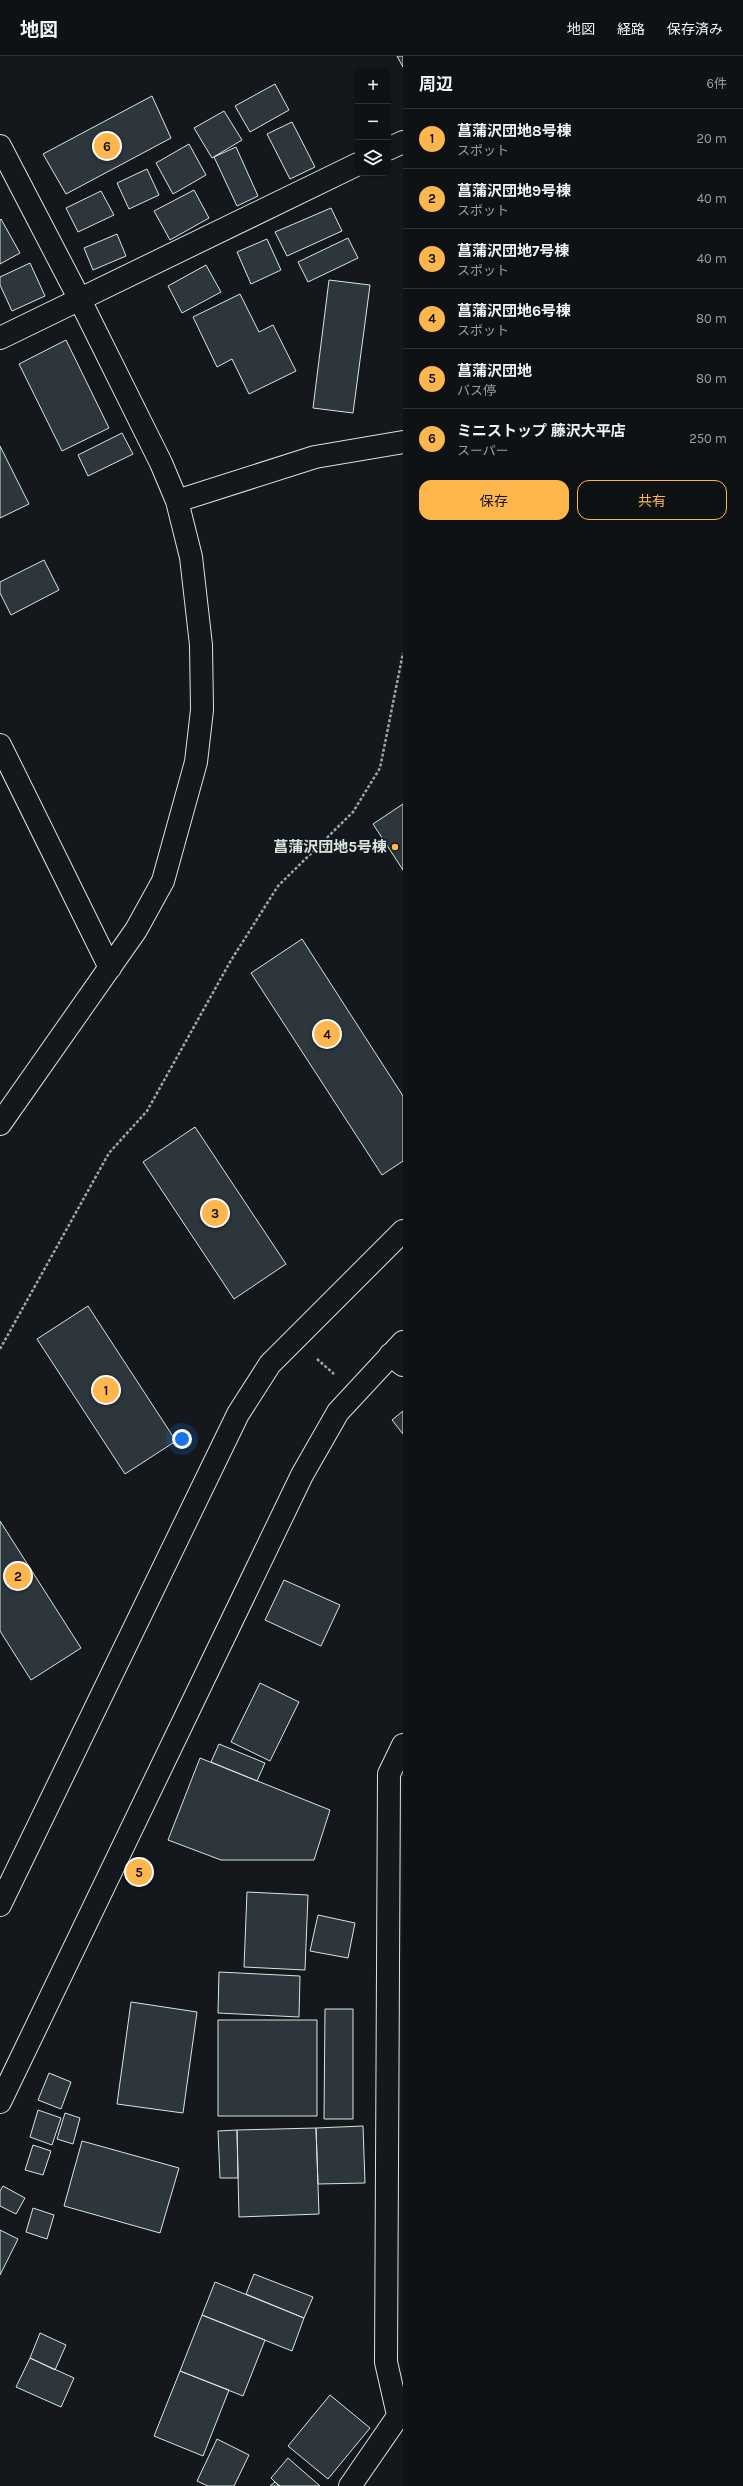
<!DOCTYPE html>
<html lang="ja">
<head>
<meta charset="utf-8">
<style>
  :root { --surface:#0f1215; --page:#181b1e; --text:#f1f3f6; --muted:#9b9ea0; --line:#2f3234; --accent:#ffb74d }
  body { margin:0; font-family:Karla,"Noto Sans JP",sans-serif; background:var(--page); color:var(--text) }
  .controls { position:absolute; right:12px; top:12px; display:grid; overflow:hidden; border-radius:8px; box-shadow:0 2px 6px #0003 }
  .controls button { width:36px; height:36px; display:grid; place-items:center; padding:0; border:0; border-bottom:1px solid var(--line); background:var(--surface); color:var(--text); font:20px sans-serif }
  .you { position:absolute; left:182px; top:1383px; width:14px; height:14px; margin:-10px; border:3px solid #fff; border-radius:50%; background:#1a73e8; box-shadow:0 0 0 6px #1a73e833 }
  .badge { display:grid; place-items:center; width:26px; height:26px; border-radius:50%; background:var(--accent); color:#111; font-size:13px; font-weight:700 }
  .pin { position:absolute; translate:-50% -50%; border:2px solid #fff; box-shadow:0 1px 4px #0006 }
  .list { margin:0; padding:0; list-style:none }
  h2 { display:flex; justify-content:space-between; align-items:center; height:52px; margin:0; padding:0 16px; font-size:17px }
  h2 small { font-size:13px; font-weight:400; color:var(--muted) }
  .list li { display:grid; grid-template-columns:26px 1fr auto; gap:12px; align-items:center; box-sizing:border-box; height:60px; padding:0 16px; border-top:1px solid var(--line) }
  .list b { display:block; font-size:15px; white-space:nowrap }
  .list p { margin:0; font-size:13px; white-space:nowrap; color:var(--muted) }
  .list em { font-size:13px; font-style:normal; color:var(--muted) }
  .actions { display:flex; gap:8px; padding:12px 16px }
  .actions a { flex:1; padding:9px 0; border:1px solid var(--accent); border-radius:12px; text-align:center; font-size:14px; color:var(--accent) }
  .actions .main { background:var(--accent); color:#111 }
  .icon { flex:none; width:22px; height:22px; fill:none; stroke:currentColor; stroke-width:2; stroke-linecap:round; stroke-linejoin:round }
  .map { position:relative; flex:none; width:403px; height:2430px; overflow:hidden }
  header { display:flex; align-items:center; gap:24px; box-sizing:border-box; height:56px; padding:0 20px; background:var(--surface); border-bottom:1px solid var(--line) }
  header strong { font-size:19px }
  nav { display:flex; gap:22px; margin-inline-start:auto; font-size:14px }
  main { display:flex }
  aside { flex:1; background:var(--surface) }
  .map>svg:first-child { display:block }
</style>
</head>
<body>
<header>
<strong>地図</strong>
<nav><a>地図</a><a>経路</a><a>保存済み</a></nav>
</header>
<main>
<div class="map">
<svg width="403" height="2430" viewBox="0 0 403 2430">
  <rect width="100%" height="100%" fill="#14181c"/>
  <!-- building -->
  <path fill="#2c363c" stroke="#d8e6dc" d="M397,0H403V11Z
    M275,28L289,54L250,76L235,50Z
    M152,40L171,82L66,138L43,98Z
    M224,55L242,84L212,102L194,72Z
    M292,66L315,111L290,123L267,78Z
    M189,88L206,119L173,138L156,107Z
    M236,91L258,140L237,150L214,101Z
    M147,113L159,139L129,153L117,127Z
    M194,134L209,162L170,184L154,155Z
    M101,135L114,159L78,176L66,152Z
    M331,152L342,175L287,200L275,176Z
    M1,163L20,197L0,208V164Z
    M117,178L126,200L93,214L84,192Z
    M348,182L358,202L308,226L298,206Z
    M267,183L281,214L251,228L237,196Z
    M30,207L45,240L12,255L0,229V221Z
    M206,209L221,236L182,257L168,230Z
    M329,224L370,229L353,357L313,352Z
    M240,238L259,276L273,269L296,315L249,338L232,303L217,311L193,261Z
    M66,284L109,372L62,395L19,308Z
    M122,377L133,398L88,420L78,399Z
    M0,390L29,448L0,462Z
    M44,504L59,534L11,559L0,537V526Z
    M403,748V814L373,768Z
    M302,883L403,1040V1105L382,1119L251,917Z
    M195,1071L286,1208L234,1243L143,1106Z
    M88,1250L176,1385L125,1418L37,1283Z
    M403,1355V1378L392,1364Z
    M0,1465L81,1592L31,1624L0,1575Z
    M284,1524L340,1549L321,1590L265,1564Z
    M260,1627L299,1646L270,1705L231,1686Z
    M219,1688L265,1707L257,1725L211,1706Z
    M200,1702L330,1754L314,1804H221L168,1784Z
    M247,1836L308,1839L305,1914L244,1911Z
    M318,1859L355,1867L348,1902L310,1895Z
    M219,1916L300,1920L299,1961L218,1957Z
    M131,1946L197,1956L183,2057L117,2048Z
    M325,1953H353V2063H324Z
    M218,1964H317V2060H218Z
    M49,2017L71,2026L61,2053L38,2044Z
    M38,2054L61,2062L52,2089L30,2081Z
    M65,2057L80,2062L73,2088L57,2083Z
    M363,2070L365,2127L318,2128L316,2072Z
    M316,2072L319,2158L239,2161L237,2074Z
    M237,2074L238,2122H220L218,2075Z
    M82,2085L179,2112L160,2177L64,2150Z
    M33,2089L51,2095L43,2119L25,2114Z
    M3,2130L25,2142L16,2158L0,2150V2135Z
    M33,2152L54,2159L47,2183L26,2176Z
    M0,2174L18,2183L0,2219Z
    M254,2218L313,2241L304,2262L246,2238Z
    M215,2226L304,2262L292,2295L202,2259Z
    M202,2259L265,2284L243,2340L180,2315Z
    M40,2277L66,2289L55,2314L30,2302Z
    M30,2302L74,2322L61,2351L16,2331Z
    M180,2315L229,2334L203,2400L154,2380Z
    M330,2339L370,2372L328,2423L288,2390Z
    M217,2383L249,2399L234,2430H208L197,2425Z
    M288,2402L320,2430H280L275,2426L271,2422Z
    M275,2426L279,2430H270Z"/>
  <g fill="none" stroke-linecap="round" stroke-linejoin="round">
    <!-- minor casing -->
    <g stroke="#d8e6dc" stroke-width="24">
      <path id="minor" d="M0,90L79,242L161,407L177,445L191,501L201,589L202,654L196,706L163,825L136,874L0,1068
        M388,93L403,86
        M0,282L358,108
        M177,445L315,401L403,386
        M0,689L110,912
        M390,1299L403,1309
        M0,1849L238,1358L270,1308L403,1175
        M398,2359L386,2306L389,1718L403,1689
        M350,2430L403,2353"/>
    </g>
    <!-- tertiary casing -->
    <g stroke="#d8e6dc" stroke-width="24">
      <path id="tertiary" d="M0,2046L302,1419L338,1356L403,1286"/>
    </g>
    <!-- path -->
    <path stroke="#9da8a2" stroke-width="2.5" stroke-dasharray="3 2" stroke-linecap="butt" d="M0,1293L109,1097L147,1055L230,906L278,830L353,756L380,712L403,597
      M317,1303L334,1318"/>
    <!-- minor -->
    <use href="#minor" stroke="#14181c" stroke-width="22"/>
    <!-- tertiary -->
    <use href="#tertiary" stroke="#14181c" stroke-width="22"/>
  </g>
  <!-- markers -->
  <circle fill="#ffb74d" stroke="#14181c" stroke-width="1.5" cx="395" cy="791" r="4"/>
  <g text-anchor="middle" stroke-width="3" stroke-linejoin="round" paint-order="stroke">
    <!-- poi labels -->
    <g font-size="15" font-weight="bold" fill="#d8e6dc" stroke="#14181c" text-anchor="end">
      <text x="387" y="796">菖蒲沢団地5号棟</text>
    </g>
  </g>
</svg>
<div class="controls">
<button>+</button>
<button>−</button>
<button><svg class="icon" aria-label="layers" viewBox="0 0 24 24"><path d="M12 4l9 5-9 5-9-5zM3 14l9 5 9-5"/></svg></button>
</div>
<div class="you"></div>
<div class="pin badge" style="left:106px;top:1334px">1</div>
<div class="pin badge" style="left:18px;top:1520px">2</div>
<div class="pin badge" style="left:215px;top:1157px">3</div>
<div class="pin badge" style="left:327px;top:978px">4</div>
<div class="pin badge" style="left:139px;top:1816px">5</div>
<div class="pin badge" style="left:107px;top:90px">6</div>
</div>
<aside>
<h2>周辺<small>6件</small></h2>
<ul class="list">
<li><span class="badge">1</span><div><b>菖蒲沢団地8号棟</b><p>スポット</p></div><em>20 m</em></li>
<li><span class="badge">2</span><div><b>菖蒲沢団地9号棟</b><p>スポット</p></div><em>40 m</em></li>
<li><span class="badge">3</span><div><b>菖蒲沢団地7号棟</b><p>スポット</p></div><em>40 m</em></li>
<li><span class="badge">4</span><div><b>菖蒲沢団地6号棟</b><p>スポット</p></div><em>80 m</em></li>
<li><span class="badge">5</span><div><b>菖蒲沢団地</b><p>バス停</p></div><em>80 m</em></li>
<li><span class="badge">6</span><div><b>ミニストップ 藤沢大平店</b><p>スーパー</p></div><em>250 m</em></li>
</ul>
<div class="actions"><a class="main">保存</a><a>共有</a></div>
</aside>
</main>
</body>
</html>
